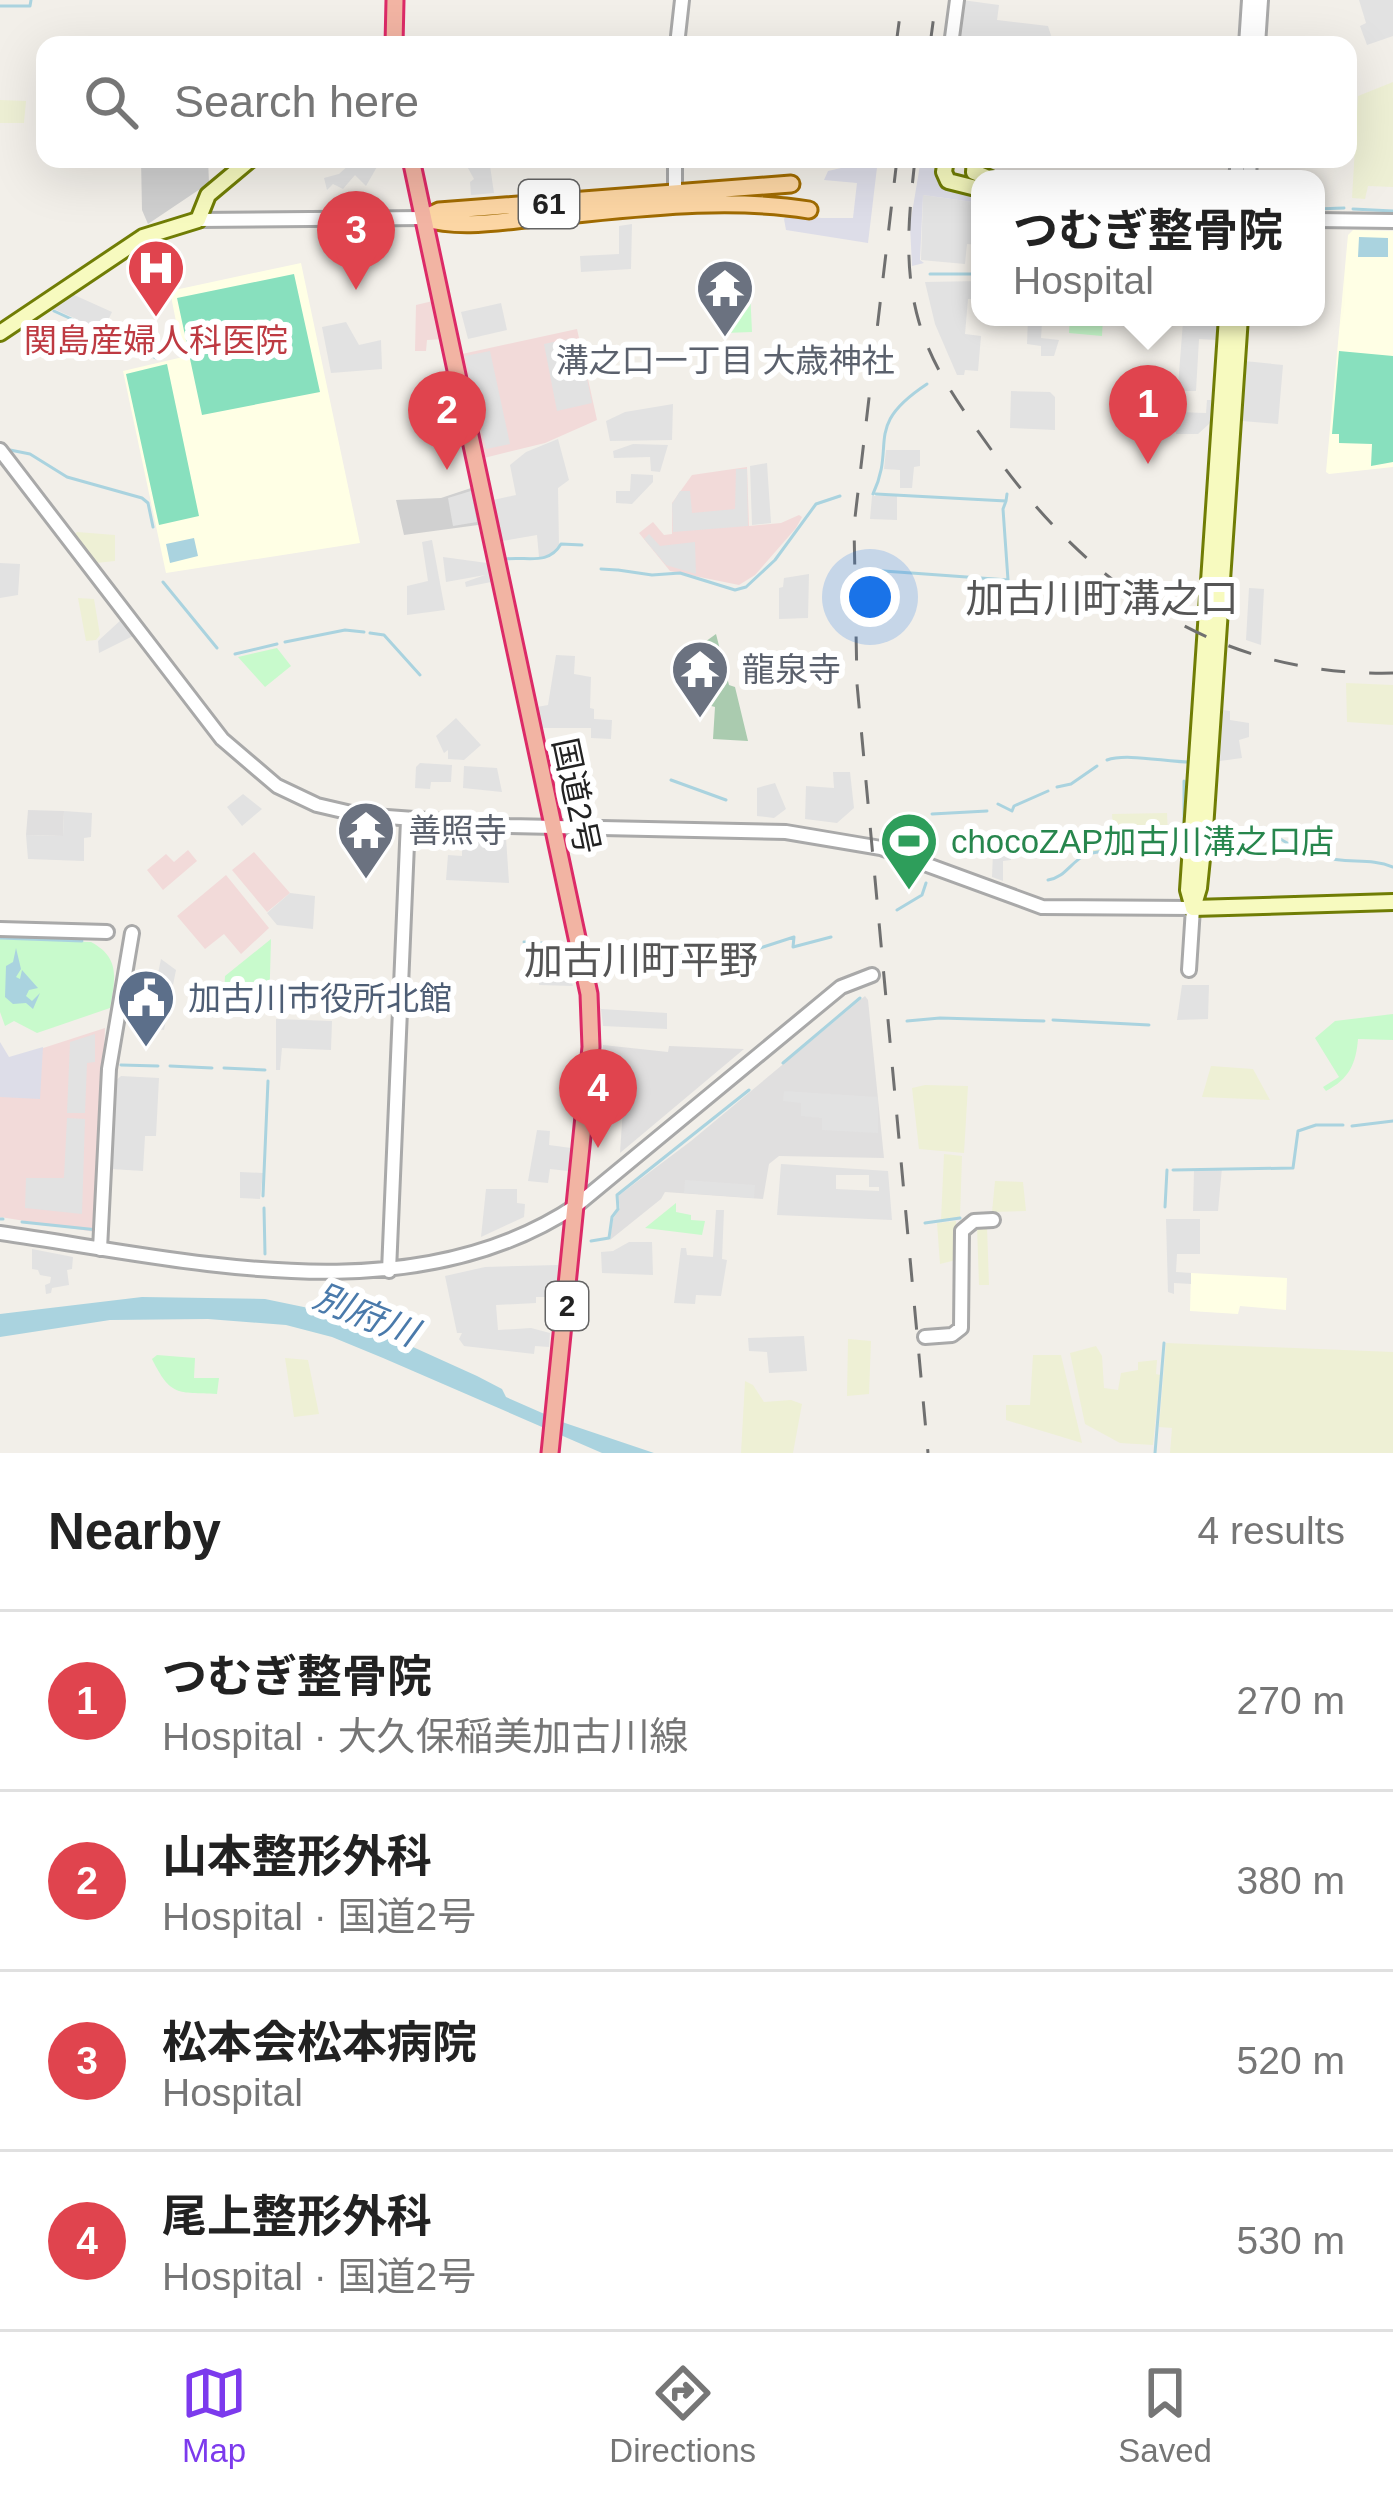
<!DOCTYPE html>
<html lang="en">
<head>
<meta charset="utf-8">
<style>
  :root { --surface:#fff; --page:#f2f2f2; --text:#222; --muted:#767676; --line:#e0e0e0; --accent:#7c3aed }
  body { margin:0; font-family:Helvetica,"Noto Sans JP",sans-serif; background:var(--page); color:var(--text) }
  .you { position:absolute; left:870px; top:597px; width:42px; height:42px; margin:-30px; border:9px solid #fff; border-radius:50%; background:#1a73e8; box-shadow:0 0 0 18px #1a73e833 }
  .badge { display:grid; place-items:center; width:78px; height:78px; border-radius:50%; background:var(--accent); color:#fff; font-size:39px; font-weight:700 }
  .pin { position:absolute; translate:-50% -99px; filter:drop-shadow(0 3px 6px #0008) }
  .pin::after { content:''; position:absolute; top:63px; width:42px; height:36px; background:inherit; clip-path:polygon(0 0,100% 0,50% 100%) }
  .popup { position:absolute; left:971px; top:170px; width:354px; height:156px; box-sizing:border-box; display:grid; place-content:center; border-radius:24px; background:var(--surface); filter:drop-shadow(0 3px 9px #0005); font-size:39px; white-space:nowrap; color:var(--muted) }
  .popup b { font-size:45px; color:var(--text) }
  .popup::after { content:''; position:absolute; left:50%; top:100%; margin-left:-24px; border:24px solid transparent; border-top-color:var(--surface) }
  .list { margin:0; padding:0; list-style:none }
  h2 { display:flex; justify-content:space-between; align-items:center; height:156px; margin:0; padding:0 48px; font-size:51px }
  h2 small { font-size:39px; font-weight:400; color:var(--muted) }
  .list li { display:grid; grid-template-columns:78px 1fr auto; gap:36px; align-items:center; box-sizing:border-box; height:180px; padding:0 48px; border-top:3px solid var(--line) }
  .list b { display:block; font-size:45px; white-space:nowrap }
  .list p { margin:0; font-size:39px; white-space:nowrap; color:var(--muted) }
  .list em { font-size:39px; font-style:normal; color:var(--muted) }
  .icon { flex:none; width:66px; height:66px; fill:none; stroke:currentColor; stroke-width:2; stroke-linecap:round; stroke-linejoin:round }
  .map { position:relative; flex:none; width:1393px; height:1453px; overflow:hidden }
  .search { position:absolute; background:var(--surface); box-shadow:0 12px 48px #0002; left:36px; right:36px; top:36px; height:132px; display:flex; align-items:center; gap:30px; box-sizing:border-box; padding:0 42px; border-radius:24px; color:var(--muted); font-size:45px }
  .sheet { height:876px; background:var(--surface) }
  nav { display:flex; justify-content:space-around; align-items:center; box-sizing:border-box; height:168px; border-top:3px solid var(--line); background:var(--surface); font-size:33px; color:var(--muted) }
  nav a { display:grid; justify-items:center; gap:6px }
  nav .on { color:var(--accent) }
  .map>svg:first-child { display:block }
</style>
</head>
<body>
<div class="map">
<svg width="1393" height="1453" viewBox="0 0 1393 1453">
  <rect width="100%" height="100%" fill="#f2efe9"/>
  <!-- residential -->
  <path fill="#e0dfdf" d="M28,810L64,811L63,836L26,835Z
    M865,996L868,1000L884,1158L779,1156L769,1164L763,1199L665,1192L661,1199L610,1240L613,1219L620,1208L618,1196L691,1141Z
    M603,1045L668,1052L669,1046L744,1049L620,1153L625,1078L600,1076Z"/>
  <!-- commercial -->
  <path fill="#f2dad9" d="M433,301L444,339L427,340L426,351H415L416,305Z
    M577,329L597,420L545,443L484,458L462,354Z
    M747,467L749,526L781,523L799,515L802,517L796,528L755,575L739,585L670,571L639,533L653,522L664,535L672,534V503L692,475Z
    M188,850L197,861L163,890L147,870L166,854L174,862Z
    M254,852L290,893L267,912L232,870Z
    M226,875L269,928L241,954L224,934L205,949L177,916Z
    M105,1028L97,1228L95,1232L0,1217V1062Z"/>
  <!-- education -->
  <path fill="#ffffe5" d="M1353,230L1393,231V467L1329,474L1326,472L1348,235Z
    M301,263L360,543L166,573L123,371L183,357L170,291Z
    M1191,1273L1287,1278L1286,1310L1240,1306L1238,1314L1190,1311Z"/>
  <!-- religious -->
  <path fill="#d0d0d0" d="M141,159H208L209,183L148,224L142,210Z
    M474,487L481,521L478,525L404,535L396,500L441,498Z"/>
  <!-- farmland -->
  <path fill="#eef0d5" d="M1393,82V187L1368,186L1365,199L1352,198L1358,96Z
    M0,100L26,101L24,123H0Z
    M77,532L115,535V561L96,563L74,535Z
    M78,598L94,599L100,635L96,640L86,641Z
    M1346,683L1393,685V725L1347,722Z
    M1167,813L1168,835L1141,839L1077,857L1072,845L1113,828L1112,814Z
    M1211,1066L1253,1069L1270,1100L1202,1097Z
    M925,1085L968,1086L964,1153L919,1149L912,1088Z
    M944,1154L962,1156L960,1218L941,1220Z
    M995,1181L1023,1182L1026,1211L992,1212Z
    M956,1221V1260L940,1264L937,1223Z
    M977,1226H987L989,1285H979Z
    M848,1339L871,1341L869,1394L847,1396Z
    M1166,1343L1393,1352V1453H1170L1172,1428L1159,1427Z
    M1096,1346L1102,1356L1104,1388L1118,1390L1121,1373L1138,1370V1362L1157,1360L1156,1374L1160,1375L1153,1445L1120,1443L1085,1424L1070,1353Z
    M1033,1355H1061L1082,1443L1006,1420V1405H1030Z
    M285,1358L308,1360L319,1414L294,1417Z
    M745,1381L753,1385L764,1402L791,1400L802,1404L793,1453H741Z"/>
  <!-- cemetery -->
  <path fill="#aacbaf" d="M716,634L729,685L735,687L748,741L713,739L715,707L708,705L707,690L700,689L691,652Z"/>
  <!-- park -->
  <path fill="#c8facc" d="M746,286L750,290L752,332L724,333L721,287Z
    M1070,317H1103L1102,336L1069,333Z
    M277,648L291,666L265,687L238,657Z
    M0,939L91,942C121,958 115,979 110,1008L37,1033L14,1021L5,1026L0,1012Z
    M271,939L269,1011H223L225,976Z
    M1393,1014V1040L1358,1039C1356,1064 1349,1079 1326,1091L1323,1087L1339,1077L1315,1038L1335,1021Z
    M676,1203V1212L691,1215V1220L705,1221L702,1235L645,1228Z
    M157,1355L195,1358L194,1378H219L217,1394C177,1392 171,1397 152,1359Z"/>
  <!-- pitch -->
  <path fill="#88e0be" d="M294,274L320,392L202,415L177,298Z
    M1339,351L1393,356V462L1371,466L1372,444L1339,443V434H1332Z
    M167,364L199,516L159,525L126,374Z"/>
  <!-- parking -->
  <path fill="#e2e2e2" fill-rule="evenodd" d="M962,0L999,5L997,20L1048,26L1054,45L955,43Z
    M1359,0H1393V36L1367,45L1360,26L1366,23Z
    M349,159H372L378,165L366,186L355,175L343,189L333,184L327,190L324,178L339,174L351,163Z
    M463,159H489L494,193L471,195L470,182L474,179Z
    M923,195L980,203V245L967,244L965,264L921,260Z
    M632,224L631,269L581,272L580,256L619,254V226Z
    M980,281V299H968L965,334L981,336L978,371L965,370L964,375H957L935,324L925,282Z
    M72,294L112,312L103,331L52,308Z
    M501,303L507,330L468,339L461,312Z
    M1028,317H1061V322H1042L1041,338L1059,340L1054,356H1041V346L1027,344Z
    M1201,317H1219L1218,340L1199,339L1196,391H1181L1178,386L1183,322L1200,323Z
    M346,322L359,345L381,340L382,369L331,373L322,327Z
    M573,338L579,340L592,403L557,411L544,344Z
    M490,351L510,444L486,449L465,356Z
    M1244,361L1283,365L1278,424L1242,421Z
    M1011,391L1050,392L1055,397V430L1010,428Z
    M1207,400H1213L1210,423L1198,434H1176L1177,412L1206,413Z
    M673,404L672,440L610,441L606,421L625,412Z
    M558,439L569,480L558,488L559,545L550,555L539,557L537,535L502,541L493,500L516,495L510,465L526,452Z
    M633,444L668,445L660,472L651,471L650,457L614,458L613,451Z
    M886,450H920V466L914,467L912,488H900V470L884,469Z
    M767,463L771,523L752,525L750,466Z
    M736,469H747L748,526L673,532L672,504L680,491H690L692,513L735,509Z
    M631,474L653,475V482L632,504L616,503V491H630Z
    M471,491L477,522L453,526L448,498Z
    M872,496H897V520L870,519Z
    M649,534L660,546L695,542L696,574L666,565L644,539Z
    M432,540L445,610L407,615V586L428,581L422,542Z
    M443,557L487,563L491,582L466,587L465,582L485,575L446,582Z
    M0,563L20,564L18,595L0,598Z
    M809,574L808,618L779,619V588L783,587L784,578Z
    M1249,588L1264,589L1261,645L1246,640Z
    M122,619L135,635L99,653L98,641Z
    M556,655L575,656L574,674L591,677L590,708L594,709V719L612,720L611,739L591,738V728H541L537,707L548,705Z
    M1223,710L1230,711V720L1249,723V737L1239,740L1242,758L1220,761Z
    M456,718L481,745L464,760L448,759V750L444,753L436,736Z
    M420,763L452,765L451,782H431L430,789L415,788L416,767Z
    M464,766L497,768L502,792L463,788Z
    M833,772H850L854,808L837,823L805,819L806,786L834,788Z
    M775,783L786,809L774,818L757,816V788Z
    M243,794L262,809L242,826L227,807Z
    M64,811L92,813L91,837L84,838V861L28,859L26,835L63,836Z
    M1011,831V860L1003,861V881L992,877L993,852L1004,832Z
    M462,836L506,838L509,883L446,880L448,855L462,856Z
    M290,893L315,896L313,929L277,925L267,913Z
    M541,955L564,956L573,986L539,985Z
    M161,959L176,970L164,1030L147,1027Z
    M1182,985H1209L1208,1019L1177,1020Z
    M601,1009L667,1013V1029L603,1026Z
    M276,1019L332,1021L331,1050L282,1048L280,1070H276Z
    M95,1034V1062L87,1063L85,1113H67L70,1042Z
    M121,1076L159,1078L156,1136H145L143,1171L111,1169L115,1081Z
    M784,1091L878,1097V1133L822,1130V1118L801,1116V1103L783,1101Z
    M67,1118L85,1119L82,1214L25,1208L26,1178H64Z
    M537,1130L550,1131L549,1145L571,1148L568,1171L550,1169L548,1183L528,1181Z
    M781,1164L888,1171L892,1220L777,1215ZM836,1175H869V1187H879V1191L836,1189Z
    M1222,1168L1218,1211H1193L1194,1171Z
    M240,1172L263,1173L260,1199L240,1198Z
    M685,1180L755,1185L754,1198L684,1193Z
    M486,1189H517V1203L525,1204L524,1217L481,1237Z
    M716,1210H724L722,1259L727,1260L721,1296L696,1295L695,1304L674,1303L681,1248H686L687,1255L713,1257Z
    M1166,1219H1200V1254H1177L1176,1272L1191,1273V1284L1174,1283V1294L1168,1292Z
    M629,1242H652L653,1275L602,1273L601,1252L613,1251Z
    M32,1249L73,1257L72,1269L67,1270L69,1285L52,1288L51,1293L46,1294L45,1285L50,1283L51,1277L40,1275L38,1270L32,1269Z
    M558,1265L556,1297H536V1303L496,1305L498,1330L531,1328L550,1333L549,1347L535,1346L534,1354L464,1346L459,1339L462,1333H457L445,1276L485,1267Z
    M804,1336L807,1371L769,1373L767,1352L749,1351L748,1338Z"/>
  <!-- plaza -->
  <path fill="#dddde8" d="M854,159H878L868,243L786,230L784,219L789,212L821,218H853L857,183L824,180L828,171L850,166Z
    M921,159H940L939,182L944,188L980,193V203L923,195L920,260L924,263L912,266L910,225Z
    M0,1042L9,1057L43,1047L40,1099L0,1097Z"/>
  <!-- water -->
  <path fill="#aad3df" d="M1359,237L1388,238V257H1358Z
    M194,538L198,556L170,563L166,544Z
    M16,948L21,969L16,977L20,979L22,970L38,988L29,990L26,996L32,1001L40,993L33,1009L26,1003L13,1004L5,997L6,966L13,962Z
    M142,1297L265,1299L323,1311L351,1319L477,1376L502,1389L506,1397L565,1423L654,1453H602L383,1358L332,1337L286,1325L208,1319L110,1320L0,1337V1314Z"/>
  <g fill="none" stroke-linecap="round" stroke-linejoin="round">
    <!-- stream -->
    <path stroke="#aad3df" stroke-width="3" d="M0,6H30L31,0
      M1316,209L1344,208
      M1353,209L1393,211
      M930,274H980
      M54,311L156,358
      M10,450L30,454L67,477L142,498L148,503L153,527
      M873,494C897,443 862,427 927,384
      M876,494L1006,501L1007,494
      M505,559C527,556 548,566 561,544L582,545
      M601,569L617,570
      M618,570L652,575L680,573L735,590L746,587L775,560L816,504L840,496
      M870,570L1008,580L1003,509L1006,501
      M163,582L217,648
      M370,633L384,635L420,675
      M285,642L345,630L364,632
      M235,654L277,644
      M1107,760C1126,753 1166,762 1189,762
      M671,780L726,800
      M1184,781V830
      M1057,787L1071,784L1097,766
      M998,804L1012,811L1014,806L1048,791
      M932,814L987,811
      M1214,832C1234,832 1257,827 1275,836C1289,843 1295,851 1312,853
      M1321,856C1345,865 1369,857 1393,867
      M1048,880C1066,877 1070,862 1087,854L1178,837
      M897,910L922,895L926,883
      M0,938L82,941
      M524,942L572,945
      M588,950L684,953L723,948L745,953L794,937L793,947L831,937
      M1053,1020L1149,1025
      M907,1021L940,1018L1044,1021
      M783,1063L860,998
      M121,1065L158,1066
      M170,1066L212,1068
      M224,1068L265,1070
      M1352,1126L1393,1121
      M1173,1170L1293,1168L1298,1131L1316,1125H1343
      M263,1196L268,1081
      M1165,1207L1167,1170
      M264,1208L265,1254
      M0,1219H3
      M22,1222L98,1230
      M925,1223L960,1218
      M591,1241L609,1238L612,1217L618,1209L617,1195L749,1090
      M1155,1453L1164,1343"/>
    <!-- tertiary casing -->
    <g stroke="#a9a9a9" stroke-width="18">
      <path id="tertiary" d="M677,45L682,0
        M951,45L957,0
        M1246,45L1249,0
        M1258,45L1261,0
        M1236,179L1238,159
        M1249,179L1250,159
        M675,200V159
        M198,220L424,218
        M1316,220L1393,221
        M0,450L222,739L277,786L317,805L360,815L509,826L786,832L881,848L1042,907L1193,908L1189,970
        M0,929L107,932
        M0,1233C185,1259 409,1318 577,1205L841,987L872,975
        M100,1249L109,1069L132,933
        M389,1271L408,820
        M925,1337L952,1335L961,1328L962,1231L974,1221L993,1220"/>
    </g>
    <!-- secondary casing -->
    <g stroke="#707d05" stroke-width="20">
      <path id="secondary" d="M946,159L944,172L948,181L980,189
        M975,159L974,172L991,179
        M0,333L143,237L198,220L208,195L251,159
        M1193,908L1199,888L1205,829L1240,317
        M1193,908L1188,890L1227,317
        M1193,908L1393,902"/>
    </g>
    <!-- primary casing -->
    <g stroke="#a06b00" stroke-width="21">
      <path id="primary" d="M424,218C462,230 507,220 546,217C632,209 723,196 809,210
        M424,218L439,211L791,184"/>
    </g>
    <!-- trunk casing -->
    <g stroke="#dc2a67" stroke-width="21">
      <path id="trunk" d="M394,45L395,0
        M411,159L589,994L591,1047L550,1453"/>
    </g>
    <!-- tertiary -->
    <use href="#tertiary" stroke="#fff" stroke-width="12"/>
    <!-- secondary -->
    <use href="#secondary" stroke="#f7fabf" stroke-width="14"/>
    <!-- primary -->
    <use href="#primary" stroke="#fcd6a4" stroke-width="15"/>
    <!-- trunk -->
    <use href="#trunk" stroke="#f2b4a3" stroke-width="15"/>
    <!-- rail -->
    <path stroke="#707070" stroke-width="3" stroke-dasharray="24 24" stroke-linecap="butt" d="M896,45L902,0
      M930,45L936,0
      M897,159L854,526L857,684L928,1453
      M915,159C909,215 903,267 919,322C933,370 961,407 990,448C1088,586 1217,677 1393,673"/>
  </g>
  <!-- icons -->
  <defs>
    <g id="hospital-pin" transform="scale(3)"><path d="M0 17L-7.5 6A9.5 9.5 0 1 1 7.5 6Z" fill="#e0444e" stroke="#fff"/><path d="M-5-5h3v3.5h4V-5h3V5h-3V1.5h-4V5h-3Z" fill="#fff"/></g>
    <g id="temple-pin" transform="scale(3)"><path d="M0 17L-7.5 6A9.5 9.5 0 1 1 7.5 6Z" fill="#6b7280" stroke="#fff"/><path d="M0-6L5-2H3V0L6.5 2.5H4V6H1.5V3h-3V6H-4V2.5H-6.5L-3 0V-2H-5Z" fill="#fff"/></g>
    <g id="stadium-pin" transform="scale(3)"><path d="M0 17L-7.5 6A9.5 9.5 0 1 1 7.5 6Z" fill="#2e9e5b" stroke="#fff"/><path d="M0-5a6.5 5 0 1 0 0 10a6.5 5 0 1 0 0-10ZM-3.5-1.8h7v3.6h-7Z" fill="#fff"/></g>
    <g id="civic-pin" transform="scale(3)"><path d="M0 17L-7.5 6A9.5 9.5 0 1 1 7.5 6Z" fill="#5c6f8a" stroke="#fff"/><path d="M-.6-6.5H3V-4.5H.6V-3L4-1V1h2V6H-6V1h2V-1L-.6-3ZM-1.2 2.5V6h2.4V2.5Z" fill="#fff"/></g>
  </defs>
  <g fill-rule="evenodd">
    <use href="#hospital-pin" x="156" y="268"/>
    <use href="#temple-pin" x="725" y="288"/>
    <use href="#temple-pin" x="700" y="669"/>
    <use href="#temple-pin" x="366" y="830"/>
    <use href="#stadium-pin" x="909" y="841"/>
    <use href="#civic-pin" x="146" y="998"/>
  </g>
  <g text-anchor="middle" stroke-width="12" stroke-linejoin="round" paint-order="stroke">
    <!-- shield labels -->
    <g fill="#fff" stroke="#646464" stroke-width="3">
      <rect x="519" y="180" width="60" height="48" rx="9"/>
      <rect x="546" y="1282" width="42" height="48" rx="9"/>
    </g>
    <g font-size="30" font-weight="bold" fill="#222">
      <text x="549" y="214">61</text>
      <text x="567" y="1316">2</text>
    </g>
    <!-- health labels -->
    <g font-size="33" fill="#be3a42" stroke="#fff">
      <text x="156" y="352">関島産婦人科医院</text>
    </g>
    <!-- worship labels -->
    <g font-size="33" fill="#5b616d" stroke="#fff" text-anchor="start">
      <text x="725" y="372" text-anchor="middle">溝之口一丁目 大歳神社</text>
      <text x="742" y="681">龍泉寺</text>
      <text x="408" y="842">善照寺</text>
    </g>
    <!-- street labels -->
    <g font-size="33" fill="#222" stroke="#fff">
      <text transform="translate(577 796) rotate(78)" y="12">国道2号</text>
    </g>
    <!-- leisure labels -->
    <g font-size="33" fill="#27864d" stroke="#fff" text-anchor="start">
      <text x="951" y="853">chocoZAP加古川溝之口店</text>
    </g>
    <!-- service labels -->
    <g font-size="33" fill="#4e5e75" stroke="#fff" text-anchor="start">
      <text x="188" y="1010">加古川市役所北館</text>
    </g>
    <!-- water labels -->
    <g font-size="36" font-style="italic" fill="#4a7aab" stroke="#fff">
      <text transform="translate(366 1314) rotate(22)" y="13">別府川</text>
    </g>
    <!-- quarter labels -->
    <g font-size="39" fill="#555" stroke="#fff">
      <text x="1102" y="612">加古川町溝之口</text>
      <text x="641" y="974">加古川町平野</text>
    </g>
  </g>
</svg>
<div class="you"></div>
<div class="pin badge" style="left:1148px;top:464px;background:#e0444e">1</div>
<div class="popup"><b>つむぎ整骨院</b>Hospital</div>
<div class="pin badge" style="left:447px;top:470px;background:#e0444e">2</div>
<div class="pin badge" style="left:356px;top:290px;background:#e0444e">3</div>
<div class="pin badge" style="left:598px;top:1148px;background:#e0444e">4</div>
<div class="search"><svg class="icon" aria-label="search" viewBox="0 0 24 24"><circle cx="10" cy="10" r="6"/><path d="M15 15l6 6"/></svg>Search here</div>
</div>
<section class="sheet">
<h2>Nearby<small>4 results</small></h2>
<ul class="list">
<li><span class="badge" style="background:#e0444e">1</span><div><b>つむぎ整骨院</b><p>Hospital · 大久保稲美加古川線</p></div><em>270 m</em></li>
<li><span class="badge" style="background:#e0444e">2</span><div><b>山本整形外科</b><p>Hospital · 国道2号</p></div><em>380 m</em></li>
<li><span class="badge" style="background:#e0444e">3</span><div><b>松本会松本病院</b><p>Hospital</p></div><em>520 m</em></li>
<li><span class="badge" style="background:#e0444e">4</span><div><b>尾上整形外科</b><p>Hospital · 国道2号</p></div><em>530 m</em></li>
</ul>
</section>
<nav>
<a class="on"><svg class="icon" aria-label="map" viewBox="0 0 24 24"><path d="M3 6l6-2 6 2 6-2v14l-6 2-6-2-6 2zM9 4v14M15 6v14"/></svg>Map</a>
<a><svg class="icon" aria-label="directions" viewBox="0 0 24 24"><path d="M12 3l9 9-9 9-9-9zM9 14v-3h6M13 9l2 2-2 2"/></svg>Directions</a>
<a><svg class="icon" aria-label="saved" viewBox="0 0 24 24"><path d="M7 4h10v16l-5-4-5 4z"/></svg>Saved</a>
</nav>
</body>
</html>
